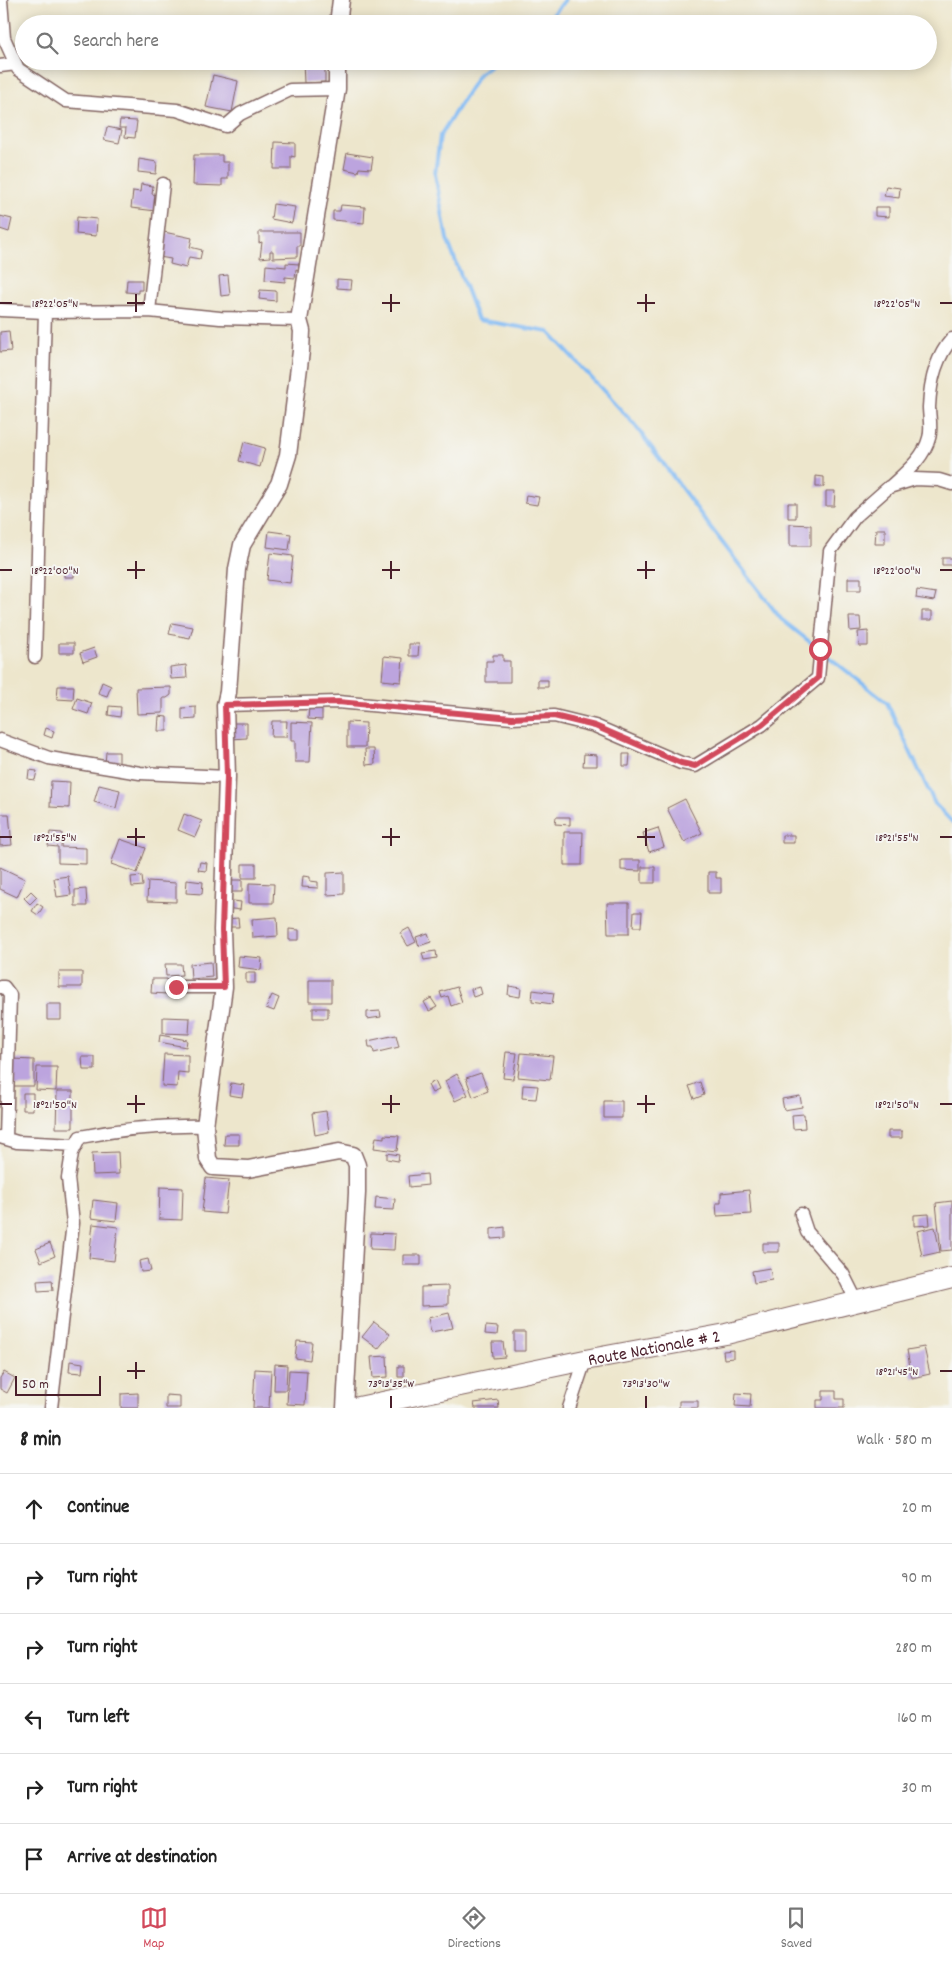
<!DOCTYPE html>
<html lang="en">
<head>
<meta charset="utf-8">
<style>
  :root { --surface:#fff; --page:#f2f2f2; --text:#222; --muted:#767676; --line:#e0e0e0; --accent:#d1495b }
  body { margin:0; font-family:Dekko,sans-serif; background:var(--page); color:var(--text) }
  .scale { position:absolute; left:15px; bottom:12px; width:86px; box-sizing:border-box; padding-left:5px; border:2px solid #4a1f2b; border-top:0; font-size:14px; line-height:18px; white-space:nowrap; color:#4a1f2b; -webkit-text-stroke:4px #f6f6f2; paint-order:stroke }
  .stop { position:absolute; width:15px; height:15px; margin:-11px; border:4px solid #d1495b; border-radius:50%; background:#fff }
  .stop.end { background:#d1495b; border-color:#fff; box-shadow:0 1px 5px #0008 }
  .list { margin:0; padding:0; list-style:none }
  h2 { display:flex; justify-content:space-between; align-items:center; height:65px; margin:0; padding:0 20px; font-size:21px }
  h2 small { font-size:16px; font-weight:400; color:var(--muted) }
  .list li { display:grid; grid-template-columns:32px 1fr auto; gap:15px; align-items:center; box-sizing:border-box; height:70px; padding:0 20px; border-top:1px solid var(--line) }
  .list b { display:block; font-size:19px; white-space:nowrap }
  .list em { font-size:16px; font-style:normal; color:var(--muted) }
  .icon { flex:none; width:28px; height:28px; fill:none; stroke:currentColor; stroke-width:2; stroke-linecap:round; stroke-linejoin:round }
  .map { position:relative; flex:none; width:952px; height:1408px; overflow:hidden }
  .search { position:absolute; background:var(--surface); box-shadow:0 2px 12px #0003; left:15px; right:15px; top:15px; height:55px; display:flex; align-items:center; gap:12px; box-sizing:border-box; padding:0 18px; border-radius:28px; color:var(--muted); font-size:19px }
  .sheet { height:485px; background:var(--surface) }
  nav { display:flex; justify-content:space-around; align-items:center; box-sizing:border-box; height:70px; border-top:1px solid var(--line); background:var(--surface); font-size:14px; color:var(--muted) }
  nav a { display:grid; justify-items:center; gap:2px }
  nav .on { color:var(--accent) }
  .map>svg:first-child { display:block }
</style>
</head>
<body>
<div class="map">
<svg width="952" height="1408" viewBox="0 0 952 1408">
  <rect width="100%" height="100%" fill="#f6f6f2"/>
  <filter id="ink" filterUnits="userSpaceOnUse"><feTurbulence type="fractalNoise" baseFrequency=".02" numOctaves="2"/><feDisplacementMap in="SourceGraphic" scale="10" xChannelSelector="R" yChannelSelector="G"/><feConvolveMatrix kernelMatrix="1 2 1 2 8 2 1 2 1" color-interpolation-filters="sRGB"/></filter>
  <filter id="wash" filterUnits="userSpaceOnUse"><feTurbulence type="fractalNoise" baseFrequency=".0096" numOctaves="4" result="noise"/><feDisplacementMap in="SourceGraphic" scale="20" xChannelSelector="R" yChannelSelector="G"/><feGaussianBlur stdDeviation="1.12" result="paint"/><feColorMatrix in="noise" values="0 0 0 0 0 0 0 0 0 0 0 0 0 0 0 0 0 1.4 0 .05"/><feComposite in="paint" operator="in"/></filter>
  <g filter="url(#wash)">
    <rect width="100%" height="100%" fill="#ede6cc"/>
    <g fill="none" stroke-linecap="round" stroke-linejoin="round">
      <!-- stream -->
      <path stroke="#84bcf4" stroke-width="4" d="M545,24L565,0
        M496,61L479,74L440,136L435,174L447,239L478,320L549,332L634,424L708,524L781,619L887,703L935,804L952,822"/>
    </g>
    <g id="blocks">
      <!-- building -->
      <path fill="#bca4de" d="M303,61H313V67H325V82L304,83Z
        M213,75L238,81L232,112L206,107Z
        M120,120L137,121L135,138L125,137L126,128H119Z
        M107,127L122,130L119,143L104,140Z
        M275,142L295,143V157L291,156V169H274Z
        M347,153L373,157L371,169L359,168L358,172L344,169Z
        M194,155H222V162H228V179H222V186L193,185Z
        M139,159L157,162L156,174L138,172Z
        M141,184L153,186L152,194L157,195L156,211L131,208L133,191L140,192Z
        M886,186L900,188L899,198L884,196Z
        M273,204L295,207L292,223L271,219Z
        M341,205L365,207L364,223L333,220V211H340Z
        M875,207H889V217L875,216Z
        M0,216L12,219L9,232L0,229Z
        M77,217L97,219L96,236L76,234Z
        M164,232L192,238L190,247L202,250L200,259L189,257L186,268L170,264L171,259L159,257Z
        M259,232H300V246H297V257L273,258V251H270V257L260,258L262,242L259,243Z
        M286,263L299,264L298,270L296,269L295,278L285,277V282L265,280L266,265L286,267Z
        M228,275L230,295L221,296L219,276Z
        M337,279L352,280L351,289L337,288Z
        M127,280H142V290H138V293L126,292Z
        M260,290L276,291V301L259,299Z
        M9,331L11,351L0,352V332Z
        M244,442L265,448L260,467L239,461Z
        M816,476L824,477V487H816Z
        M826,491H835L834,506H826Z
        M526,495L539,497L537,505L525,503Z
        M788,503H796V518H788Z
        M790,524L811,525V546H790Z
        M876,529H885V544H875Z
        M269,531L291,534L289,550L267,547Z
        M270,553L293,556L290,583L267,580Z
        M942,558H952V565H942Z
        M64,570H74V577H64Z
        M848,578H861V590H848Z
        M917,590L936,593L934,601L916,598Z
        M922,611H932V620H922Z
        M849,617H860L861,630L850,631Z
        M172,623L193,627L190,638L169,634Z
        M868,631V646H859L858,632Z
        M59,643H74V653H59Z
        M409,644H419L418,656H409Z
        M94,648L97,657L83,662L80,653Z
        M493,655H503V661H510V682H486V661H493Z
        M384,656L403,658L401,682L382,680Z
        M186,665L187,678L171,679L170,667Z
        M538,680H548V687H538Z
        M102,682L111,686L107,696L98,693Z
        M58,686H74L73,700L57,699Z
        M171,687V695L167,698H163V713L137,714L136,688Z
        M77,698L92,703L88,714L73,709Z
        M109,706L121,707L120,717L108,715Z
        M196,707V719L182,720V708Z
        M309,707H322V720L308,719Z
        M159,716L167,717V731H158Z
        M272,721H287L286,737H271Z
        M291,722L312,723L310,762H295V741H291Z
        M347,722L366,723L365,747H347Z
        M230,723H247V738L230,739Z
        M46,728L54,731L52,738L44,735Z
        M365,749H374L375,764L366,765Z
        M106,752H119V765L105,764Z
        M584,754L597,755V766H583Z
        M623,754H630L629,766H623Z
        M29,770L37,771L35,780L28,779Z
        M51,781L70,782L69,808L50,807Z
        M99,785L120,790L116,808L94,802Z
        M685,799L702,833L684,842L667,808Z
        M0,814H9L12,845L0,846Z
        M184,814L202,821L195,837L178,830Z
        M556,817H570V825L555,824Z
        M658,828L664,847L649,852L643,833Z
        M50,832L62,833L61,847L86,848V864L58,863V847L48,846Z
        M564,832H583L582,865H564Z
        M782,835H794V843H782Z
        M120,839L146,848L137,873L111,864Z
        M621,860H640V871L621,870Z
        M200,862L207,863L206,871L198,870Z
        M242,864H256V878H242Z
        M0,867L25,879L17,897L0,889Z
        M642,867H655V883H642Z
        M344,872V894L327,895V873Z
        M708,872H716V878H721V893H708Z
        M68,876L71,895L57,897L54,878Z
        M142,876L143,886L132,887L131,877Z
        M303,876L310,877V881L318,882V888L302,887Z
        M187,880L203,882L202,894L186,893Z
        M226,880H242V892H226Z
        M148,881L176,883V902L147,901Z
        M249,883L274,884L273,903H249Z
        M86,889L87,906H75V890Z
        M31,891L37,897L30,904L24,898Z
        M226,900L241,902L240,910L226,908Z
        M37,903L43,907L38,915L32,911Z
        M607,903H629V934H608Z
        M634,912H642L641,927H633Z
        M277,917L278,936L253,938L252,919Z
        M238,918L239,927H226V919Z
        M409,928L416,942L408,946L400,933Z
        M289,929L299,930V940H289Z
        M428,933L431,942L419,946L416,937Z
        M436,951L437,958L424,960L422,953Z
        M239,956L262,958L261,970L238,967Z
        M211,962L212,977L191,979L190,964Z
        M165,964H181L182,975L166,976Z
        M59,972H82V987H59Z
        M246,973H255V983H246Z
        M152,979H167V994L151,993Z
        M309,980H331V1002H309Z
        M509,986L521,988L520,997L508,995Z
        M457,987L462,1002L451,1006L448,996L442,998L440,992Z
        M480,987L482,994L473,997L471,989Z
        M533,990L554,993L552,1004L532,1001Z
        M272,995L279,998L274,1011L266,1008Z
        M431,998L437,1007L429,1011L424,1002Z
        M47,1004H61V1020H47Z
        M313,1008H328V1018H313Z
        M380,1011L381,1017L367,1019V1012Z
        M163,1017L190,1018L189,1034L163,1033Z
        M160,1035L187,1040L186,1047L159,1042Z
        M396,1035L399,1047L374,1053L373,1047H369L368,1041Z
        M506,1052L517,1053L513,1079L503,1078Z
        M521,1053L553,1056L550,1080L518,1077Z
        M164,1054L188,1055V1073L178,1072L177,1087L162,1086Z
        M82,1057H95V1070H83Z
        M12,1059L34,1060V1086H12Z
        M37,1067H57L56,1091L36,1090Z
        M481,1073L488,1091L473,1097L466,1078Z
        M457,1074L468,1095L455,1101L445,1081Z
        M435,1081L439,1090L432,1093L428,1085Z
        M700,1082L704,1095L694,1099L689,1086Z
        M231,1083L244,1085L242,1097L229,1095Z
        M523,1085L538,1086L536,1099L522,1098Z
        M57,1091H73V1128H56Z
        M23,1093H33V1110H23Z
        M800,1096L802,1107L784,1110L782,1099Z
        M604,1101H622V1118H604Z
        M326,1111L329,1132L315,1135L312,1113Z
        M804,1114L805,1128L793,1129L792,1115Z
        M888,1131H902V1138H888Z
        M225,1134H239V1145H224Z
        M384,1135L399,1136L397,1151L374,1148L376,1137L384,1138Z
        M118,1152L119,1174L93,1175L92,1153Z
        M387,1153L399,1155L398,1161L387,1159Z
        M427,1174L428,1185L409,1187L408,1176Z
        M206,1178L229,1180L225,1214L202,1212Z
        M160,1187L183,1188L182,1220L159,1219Z
        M749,1190L751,1214L717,1216L716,1203H721V1193Z
        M376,1197L395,1199L394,1210L375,1209Z
        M93,1200L118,1203L116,1221L91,1218Z
        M952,1201V1250L941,1251L936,1203Z
        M929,1214L930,1225L914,1226V1215Z
        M93,1224L118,1227L114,1261L89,1258Z
        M505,1227V1238L491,1239V1229Z
        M935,1227L940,1252L922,1256L917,1231Z
        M371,1233L395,1234L394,1250L370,1249Z
        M50,1243L55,1256L41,1262L36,1249Z
        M763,1243H779V1252H763Z
        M403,1255H421V1265H403Z
        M148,1259L151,1271L141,1272L139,1261Z
        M770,1268L772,1280L754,1283L752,1271Z
        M52,1280L53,1290L38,1291L37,1281Z
        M448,1286V1305L421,1306V1287Z
        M449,1313L453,1328L431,1332L428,1318Z
        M374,1322L390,1334L378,1349L362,1337Z
        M486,1326L498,1327L497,1335L485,1334Z
        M514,1332H525V1351H514Z
        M297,1341L312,1342L310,1360L295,1358Z
        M492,1342H503L505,1357L493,1358Z
        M924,1347L930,1374L912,1378L907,1350Z
        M733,1350V1358L724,1359L723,1351Z
        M387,1356L388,1377L373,1378L371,1357Z
        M70,1361L83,1363L82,1373L69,1372Z
        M275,1364L287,1365L286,1390H274Z
        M398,1366H404V1377H398Z
        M255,1369L271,1370L269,1408H253Z
        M289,1370L307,1371L305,1405L287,1404Z
        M4,1372L15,1378L7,1393L0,1389V1378Z
        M823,1391H836V1399H844V1408H817V1400H823Z
        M138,1393V1408H121V1394Z
        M736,1393L751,1394L750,1407L735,1406Z
        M166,1395L180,1396V1408H166Z
        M498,1400L499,1408H475L474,1403Z
        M679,1401H698V1408H679Z"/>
    </g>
  </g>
  <g filter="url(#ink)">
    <use href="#blocks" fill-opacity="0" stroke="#836563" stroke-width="1"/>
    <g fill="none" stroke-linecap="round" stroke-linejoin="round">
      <!-- minor casing -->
      <g stroke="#836563" stroke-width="15">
        <path id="minor" d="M1,0L4,38L18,69L66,101L177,110L226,126L240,114L290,90L337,89
          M0,66L16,64
          M0,310L45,312L149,311L220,318L299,320
          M149,311L163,184
          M891,486C906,472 924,458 929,438C932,429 929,416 929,407C930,383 936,357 952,339
          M35,657L45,312
          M225,705L338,702L512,718L554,716L595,726L681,763L695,766L762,725L818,678L830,551L855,517L889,487L915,479L939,480L952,484
          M0,740L49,758L140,773L227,777
          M0,987H4L10,995L6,1138
          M176,987H224
          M0,1137L17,1142L76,1145
          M801,1214L807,1232L843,1274L857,1302
          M51,1408L73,1223L68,1178L72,1153L80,1137C122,1129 163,1125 205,1126
          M569,1408L585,1360"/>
      </g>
      <!-- tertiary casing -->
      <g stroke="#836563" stroke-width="19">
        <path id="tertiary" d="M338,24L341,0
          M337,61V89L299,320L302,331L301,351L288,455L279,484L242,545L237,569L228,692L225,705L227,777L222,930L224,987L205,1126L208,1159L213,1167L248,1169L339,1152L353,1155L357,1165V1193L345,1408"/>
      </g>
      <!-- primary casing -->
      <g stroke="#836563" stroke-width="22">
        <g id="primary">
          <path id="s1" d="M354,1408L585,1360L726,1334L952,1278"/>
        </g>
      </g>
      <!-- minor -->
      <use href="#minor" stroke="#fff" stroke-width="12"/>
      <!-- tertiary -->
      <use href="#tertiary" stroke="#fff" stroke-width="16"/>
      <!-- primary -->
      <use href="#primary" stroke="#fff" stroke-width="20"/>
    </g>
  </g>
  <g fill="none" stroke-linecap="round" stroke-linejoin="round" filter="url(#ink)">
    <!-- route -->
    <path stroke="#d1495b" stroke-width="6" d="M176,987H224L222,930L227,777L225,705L338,702L512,718L554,716L595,726L681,763L695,766L762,725L818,678L820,649"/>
  </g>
  <!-- ticks -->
  <path fill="none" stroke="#4a1f2b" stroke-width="2" d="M136,294V312M391,294V312M646,294V312M0,303H12M127,303H145M382,303H400M637,303H655M940,303H952M136,561V579M391,561V579M646,561V579M0,570H12M127,570H145M382,570H400M637,570H655M940,570H952M136,828V846M391,828V846M646,828V846M0,837H12M127,837H145M382,837H400M637,837H655M940,837H952M136,1095V1113M391,1095V1113M646,1095V1113M0,1104H12M127,1104H145M382,1104H400M637,1104H655M940,1104H952M136,1362V1379M127,1371H145M940,1371H952M391,1396V1408M646,1396V1408"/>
  <g text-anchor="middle" stroke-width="4" stroke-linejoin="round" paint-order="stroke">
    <!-- street labels -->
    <g font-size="18" fill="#4a1f2b" stroke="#f6f6f2">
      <text dy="6" stroke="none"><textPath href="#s1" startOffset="306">Route Nationale # 2</textPath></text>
    </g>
  </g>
  <g font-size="12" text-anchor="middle" fill="#4a1f2b" stroke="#f6f6f2" stroke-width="4" stroke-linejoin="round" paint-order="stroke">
    <text x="55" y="307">18°22'05"N</text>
    <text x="897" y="307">18°22'05"N</text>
    <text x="55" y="574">18°22'00"N</text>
    <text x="897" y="574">18°22'00"N</text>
    <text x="55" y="841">18°21'55"N</text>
    <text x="897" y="841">18°21'55"N</text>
    <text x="55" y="1108">18°21'50"N</text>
    <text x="897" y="1108">18°21'50"N</text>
    <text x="897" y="1375">18°21'45"N</text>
    <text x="391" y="1387">73°13'35"W</text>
    <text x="646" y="1387">73°13'30"W</text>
  </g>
</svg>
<div class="scale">50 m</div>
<div class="stop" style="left:820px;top:649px"></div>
<div class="stop end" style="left:176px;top:987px"></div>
<div class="search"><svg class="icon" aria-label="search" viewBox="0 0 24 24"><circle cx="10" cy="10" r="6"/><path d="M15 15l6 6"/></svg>Search here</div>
</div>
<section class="sheet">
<h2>8 min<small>Walk · 580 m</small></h2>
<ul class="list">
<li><svg class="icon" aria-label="ahead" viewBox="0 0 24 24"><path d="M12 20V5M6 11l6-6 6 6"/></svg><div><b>Continue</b></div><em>20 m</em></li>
<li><svg class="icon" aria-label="right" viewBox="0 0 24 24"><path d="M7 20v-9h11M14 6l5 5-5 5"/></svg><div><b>Turn right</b></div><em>90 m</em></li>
<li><svg class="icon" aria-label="right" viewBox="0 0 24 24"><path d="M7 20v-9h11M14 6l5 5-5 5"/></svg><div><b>Turn right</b></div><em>280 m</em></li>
<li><svg class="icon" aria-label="left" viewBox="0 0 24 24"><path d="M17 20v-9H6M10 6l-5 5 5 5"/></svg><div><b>Turn left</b></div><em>160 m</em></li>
<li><svg class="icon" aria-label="right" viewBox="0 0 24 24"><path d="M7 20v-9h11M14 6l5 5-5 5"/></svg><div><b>Turn right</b></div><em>30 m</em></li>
<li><svg class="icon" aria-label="arrive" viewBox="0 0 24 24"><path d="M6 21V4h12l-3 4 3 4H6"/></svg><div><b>Arrive at destination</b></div></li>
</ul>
</section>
<nav>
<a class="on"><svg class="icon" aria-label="map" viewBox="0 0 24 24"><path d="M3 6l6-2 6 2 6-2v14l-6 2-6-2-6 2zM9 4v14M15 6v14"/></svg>Map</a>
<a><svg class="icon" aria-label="directions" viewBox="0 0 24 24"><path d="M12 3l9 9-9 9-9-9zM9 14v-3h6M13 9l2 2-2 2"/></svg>Directions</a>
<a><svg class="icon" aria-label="saved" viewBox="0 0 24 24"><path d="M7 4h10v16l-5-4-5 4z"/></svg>Saved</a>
</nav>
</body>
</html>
